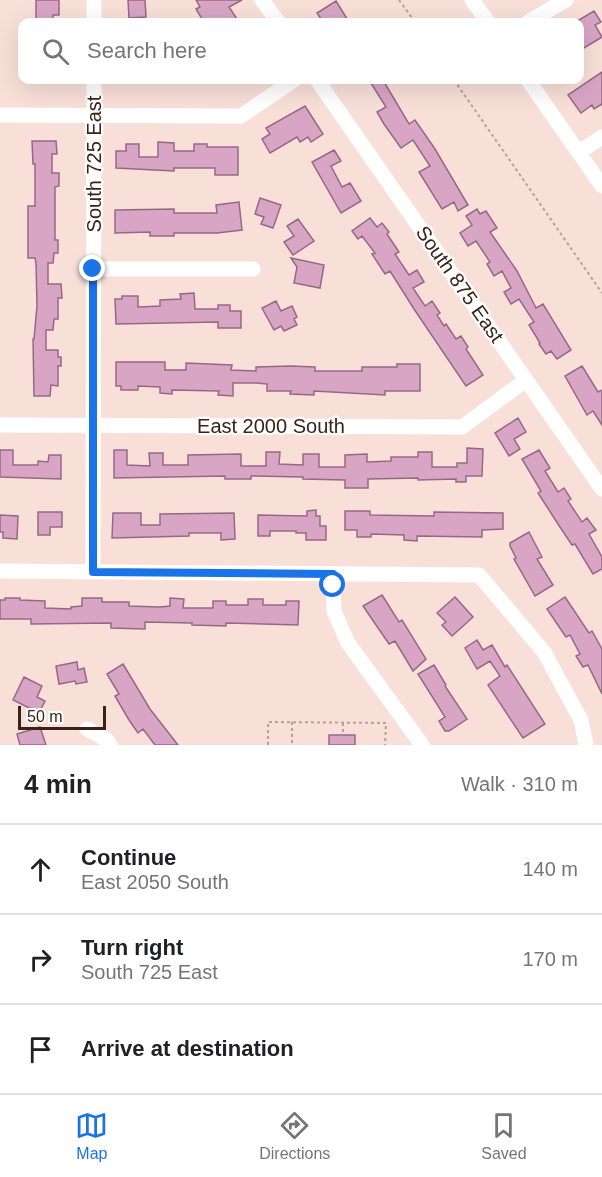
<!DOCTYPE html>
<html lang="en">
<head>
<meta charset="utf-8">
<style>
  :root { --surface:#fff; --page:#f2f2f2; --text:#202124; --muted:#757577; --line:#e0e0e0; --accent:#1a73e8 }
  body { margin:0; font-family:Arial,sans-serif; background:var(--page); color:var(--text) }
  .scale { position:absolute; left:18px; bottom:15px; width:88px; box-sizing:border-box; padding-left:6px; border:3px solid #38221a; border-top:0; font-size:16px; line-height:21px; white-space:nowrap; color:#38221a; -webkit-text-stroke:4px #fff; paint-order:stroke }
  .stop { position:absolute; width:18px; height:18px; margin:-14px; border:4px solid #1a73e8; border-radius:50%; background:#fff }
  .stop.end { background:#1a73e8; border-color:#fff; box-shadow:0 2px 6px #0008 }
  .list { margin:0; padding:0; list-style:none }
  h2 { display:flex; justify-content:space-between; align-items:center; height:78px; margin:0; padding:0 24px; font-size:26px }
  h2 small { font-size:20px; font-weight:400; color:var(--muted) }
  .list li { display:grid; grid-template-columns:39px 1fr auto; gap:18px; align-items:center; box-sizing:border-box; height:90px; padding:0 24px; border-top:2px solid var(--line) }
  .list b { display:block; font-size:22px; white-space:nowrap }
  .list p { margin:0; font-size:20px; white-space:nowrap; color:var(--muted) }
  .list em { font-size:20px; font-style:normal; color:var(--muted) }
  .icon { flex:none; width:33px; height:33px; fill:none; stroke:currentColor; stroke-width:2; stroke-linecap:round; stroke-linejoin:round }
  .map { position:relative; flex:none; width:602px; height:745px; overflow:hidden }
  .search { position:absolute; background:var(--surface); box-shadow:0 6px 24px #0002; left:18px; right:18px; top:18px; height:66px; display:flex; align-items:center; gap:15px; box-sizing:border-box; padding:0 21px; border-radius:12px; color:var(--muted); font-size:22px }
  .sheet { height:348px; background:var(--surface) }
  nav { display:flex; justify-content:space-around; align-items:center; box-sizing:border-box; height:84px; border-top:2px solid var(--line); background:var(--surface); font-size:16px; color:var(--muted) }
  nav a { display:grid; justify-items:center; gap:3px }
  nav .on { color:var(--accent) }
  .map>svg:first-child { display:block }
</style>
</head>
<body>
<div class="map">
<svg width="602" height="745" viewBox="0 0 602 745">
  <rect width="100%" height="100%" fill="#f8e0d8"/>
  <!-- building -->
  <path fill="#d8a5c5" stroke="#966886" stroke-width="1.5" d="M36,0H59V15H53V21H36Z
    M128,0H145L146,17L129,18Z
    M196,0H242L229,7L239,22H204L196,9L200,7Z
    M336,1L349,22H323L317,13Z
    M594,11L601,22L595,25L602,37L579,51V20Z
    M602,72V104L594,109L592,105L581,113L568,95Z
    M369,80H383L409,124L415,120L435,149L468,205L458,211L454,202L442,209L419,172L430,166L413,140L401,148L384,124L377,112L386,107Z
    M305,106L323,134L311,142L308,137L300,142L297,137L270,153L262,139L270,134L266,128Z
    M32,141H56L57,154H52V173H59V186L55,187V240H58V253H54L53,263H48V284H61L62,298H58V319H54L53,330H46V350H58V357H61V366H58V386L51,385L50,396H34L33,339H34L37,306L36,263L35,258H28V206H35V164H33Z
    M158,142L174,143V151H194V144H207V147H238V175H215V168H174V171L116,168V151H126V144H139V157H158Z
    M334,150L341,161L331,166L342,187L350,183L361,201L341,213L312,162Z
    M260,198L281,205L273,228L261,224L264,217L255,214Z
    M239,202L242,230L217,233H174V236H150V232L115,233V210L174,209V213H217L216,205Z
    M477,209L480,214L486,211L497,228L490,232L517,271L536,308L543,304L571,350L557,359L551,351L546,354L539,344L540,343L529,325L534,322L519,299L511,304L504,292L511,288L502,271L494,276L487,264L490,262L476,241L468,246L460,233L472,225L466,216Z
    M370,218L377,227L382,223L389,232L387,234L399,252L395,254L409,275L417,270L424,282L413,288L425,306L432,301L440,313L437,315L444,326L446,324L456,339L461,336L468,347L466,349L483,375L466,386L414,309L390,271L385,274L372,254L375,253L362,236L358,239L352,231Z
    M298,219L314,241L293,255L284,242L294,236L287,226Z
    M291,258L324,265L320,288L294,283L297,267Z
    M194,293L195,309H218V305H230V311H241V328H218V322L116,324L115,299H122V296H138V307L160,306V300L181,299L180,294Z
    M276,301L281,311L292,306L297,317L294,319L297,325L284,331L281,326L274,330L262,308Z
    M116,362H165V370H186V363L232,365L231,370L256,371V367L291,366L315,367V371H362V367H397V364H420V391H385V395L314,391V395L290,394L291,391H267V384L256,383H233V396L218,395L219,391L172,390V394L160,393V387L138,386V390H121V386H116Z
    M582,366L598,392L602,390V425L593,411L587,415L565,376Z
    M518,418L526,432L514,439L520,449L509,456L495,433Z
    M467,448L483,449L482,476H466V482H456V479L418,480V478L368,479V488H345V480L303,479V477L251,476V479H225V476L114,478V450H127V465L150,466L149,453H163V465H188V455L241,454V466H266V452H280L279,464L303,465V454H319V467H345V455L367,454V462L391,461V457H418V452H432V467H457V463H467Z
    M0,450H13V465H38V461L48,462L49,455H61V479L0,477Z
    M539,450L550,468L545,471L558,492L564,488L571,499L568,501L582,522L587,518L596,530L589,534L602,557V569L593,574L575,544L572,545L558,524L538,493L541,491L522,459Z
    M316,510V516H320V526H326V540H306V533H296V531H270V536H258V515L307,516V511Z
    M345,511H370V515L434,516V512L503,513V529L482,530V537L417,536V541L404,540V535L371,534V537H357V530H345Z
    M38,512H62V527H50V535H38Z
    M113,513H141V525H160V514L234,513L235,539L221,540V533H189V536L112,538Z
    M0,515L18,516L17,539L3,538V532H0Z
    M529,532L542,557L537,559L553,585L535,596L514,559L516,558L510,546V543Z
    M382,595L399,622L402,620L426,659L413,671L395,641L389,644L363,606Z
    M455,597L473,617L452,636L442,625L446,622L437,613Z
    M565,597L589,633L592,631L602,649V694L588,665L583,667L576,656L580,654L570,635L566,637L547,609Z
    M5,598H20V600L45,601V608L71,609V607L82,606V598H102V602H129V606L160,607L170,606V598L184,599L183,608H213V601H226V605H248V599H263V605H286V601H299L298,625L226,623V626L192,625V623L145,622V629L111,628V623L31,624V619H0V600H5Z
    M477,640L483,650L492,645L505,667L507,665L545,724L523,738L488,685L500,676L490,661L477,669L465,648Z
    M77,662L78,670L84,668L87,682L76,684L75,681L59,684L56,666Z
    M123,664L150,709L178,745H155L143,729L138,733L129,720L115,696L119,694L107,674Z
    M434,665L446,685L445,686L467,719L449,731H445L439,721L445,717L418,674Z
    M24,677L42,686L37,697L45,701L39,713L13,700Z
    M40,727L46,745H20L17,734Z
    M329,735H355V745H329Z"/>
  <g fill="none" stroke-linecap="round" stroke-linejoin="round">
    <!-- path -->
    <path stroke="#b7a098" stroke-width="2" stroke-dasharray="3 3" stroke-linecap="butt" d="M399,0L415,22
      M454,80L602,293
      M343,723V735
      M292,743V722
      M268,745V722L386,723L385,745"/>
    <!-- minor -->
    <path stroke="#fff" stroke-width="15" d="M262,0L278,22
      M472,0L488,22
      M94,22V0
      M528,22L566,0
      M317,80L602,489
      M528,80L602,186
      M0,115L241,116L294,80
      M579,152L602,137
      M93,269H253
      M0,425L462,427L526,380
      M0,571L479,575L544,652L581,720L586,745
      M93,572L94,80
      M333,574L334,611L348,643L422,745
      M87,729L107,740L110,745"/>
  </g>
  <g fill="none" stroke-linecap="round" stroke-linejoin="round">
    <!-- route -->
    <path stroke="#1a73e8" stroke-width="8" d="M93,269V572L333,574V585"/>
  </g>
  <g text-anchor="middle" stroke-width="4.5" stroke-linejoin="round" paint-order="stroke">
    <!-- street labels -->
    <g font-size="20" fill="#38221a" stroke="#fff">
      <text transform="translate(94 164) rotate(-90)" y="7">South 725 East</text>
      <text transform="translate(460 284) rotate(55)" y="7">South 875 East</text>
      <text x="271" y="433">East 2000 South</text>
    </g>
  </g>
</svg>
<div class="scale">50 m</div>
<div class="stop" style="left:333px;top:585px"></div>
<div class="stop end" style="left:93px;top:269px"></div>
<div class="search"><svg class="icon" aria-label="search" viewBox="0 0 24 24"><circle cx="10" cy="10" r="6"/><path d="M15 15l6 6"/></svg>Search here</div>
</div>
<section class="sheet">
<h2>4 min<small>Walk · 310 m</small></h2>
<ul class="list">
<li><svg class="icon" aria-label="ahead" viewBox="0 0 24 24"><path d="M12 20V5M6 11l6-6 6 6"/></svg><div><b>Continue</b><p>East 2050 South</p></div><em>140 m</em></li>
<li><svg class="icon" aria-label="right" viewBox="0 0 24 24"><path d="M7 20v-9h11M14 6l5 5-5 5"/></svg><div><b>Turn right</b><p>South 725 East</p></div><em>170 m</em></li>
<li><svg class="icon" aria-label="arrive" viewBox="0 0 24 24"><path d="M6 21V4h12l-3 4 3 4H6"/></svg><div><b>Arrive at destination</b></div></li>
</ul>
</section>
<nav>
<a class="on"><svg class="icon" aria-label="map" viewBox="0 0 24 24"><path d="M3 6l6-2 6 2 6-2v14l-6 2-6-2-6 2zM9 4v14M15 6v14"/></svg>Map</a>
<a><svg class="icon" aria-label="directions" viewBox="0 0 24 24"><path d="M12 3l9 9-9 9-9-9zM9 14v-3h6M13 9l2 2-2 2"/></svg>Directions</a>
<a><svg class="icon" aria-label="saved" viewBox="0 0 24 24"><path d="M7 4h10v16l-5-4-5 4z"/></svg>Saved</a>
</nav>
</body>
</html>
